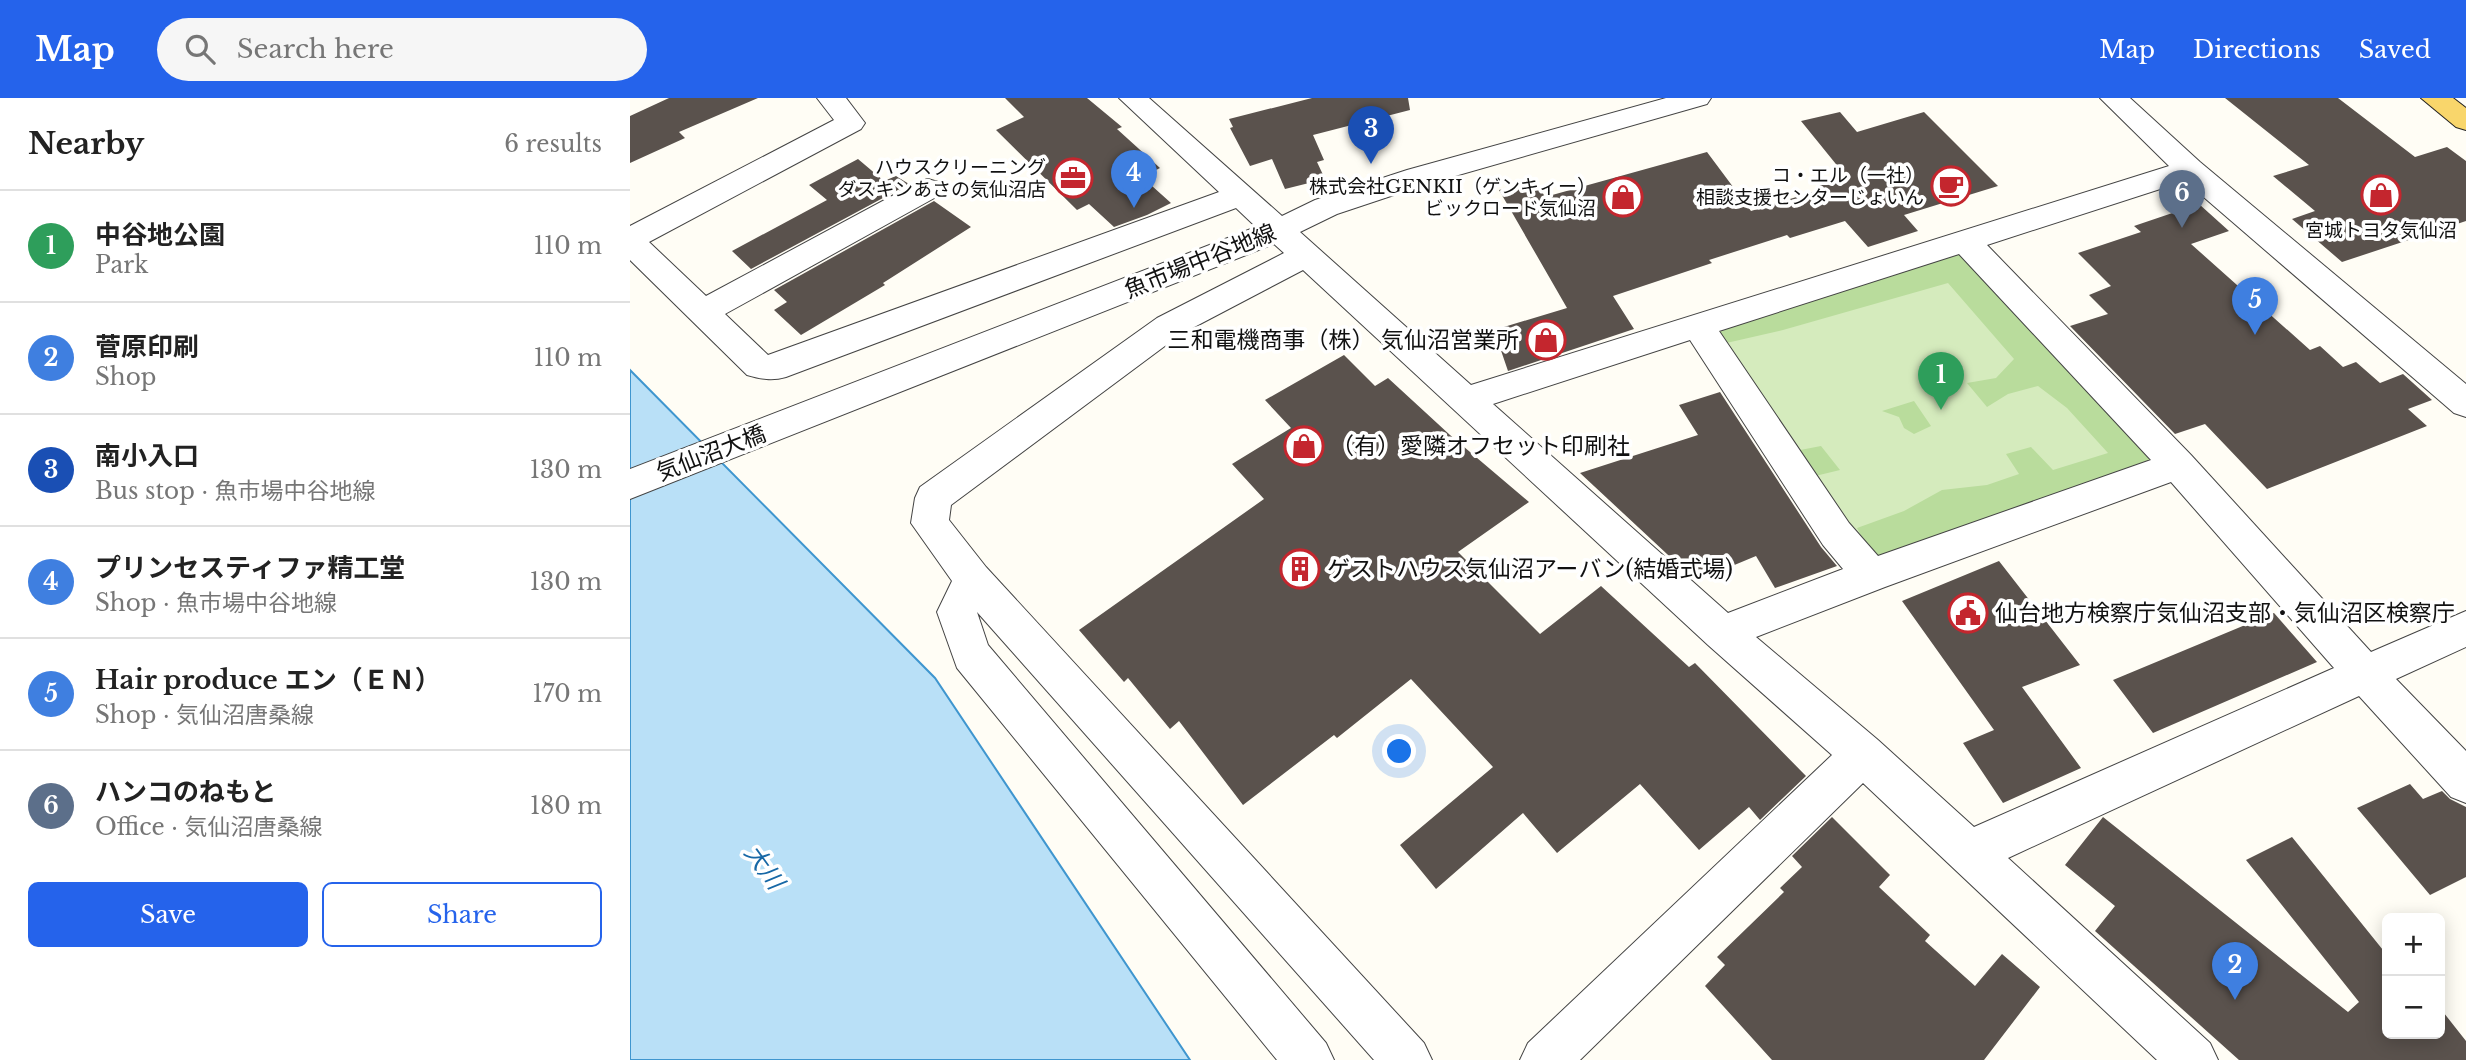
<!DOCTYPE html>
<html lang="en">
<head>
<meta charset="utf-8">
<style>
  :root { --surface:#fff; --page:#f6f6f6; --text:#222; --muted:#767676; --line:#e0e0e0; --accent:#2563eb }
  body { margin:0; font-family:"Libre Baskerville","Noto Sans JP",serif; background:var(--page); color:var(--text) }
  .controls { position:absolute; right:21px; bottom:21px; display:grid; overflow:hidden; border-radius:10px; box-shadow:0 4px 18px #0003 }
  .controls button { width:63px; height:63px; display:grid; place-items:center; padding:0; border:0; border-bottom:2px solid var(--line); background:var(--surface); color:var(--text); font:35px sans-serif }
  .you { position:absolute; left:770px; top:654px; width:24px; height:24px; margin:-18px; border:5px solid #fff; border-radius:50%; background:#1a73e8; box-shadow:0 0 0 10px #1a73e833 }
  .badge { display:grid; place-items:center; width:46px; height:46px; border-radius:50%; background:var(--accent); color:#fff; font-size:23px; font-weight:700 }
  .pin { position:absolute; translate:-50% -58px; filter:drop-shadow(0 2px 4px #0008) }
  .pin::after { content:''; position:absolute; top:37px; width:24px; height:21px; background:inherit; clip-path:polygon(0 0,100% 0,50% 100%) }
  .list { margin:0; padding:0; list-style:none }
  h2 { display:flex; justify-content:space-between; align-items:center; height:91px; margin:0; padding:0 28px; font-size:30px }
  h2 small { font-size:23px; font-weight:400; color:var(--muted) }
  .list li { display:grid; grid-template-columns:46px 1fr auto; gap:21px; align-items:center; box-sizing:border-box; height:112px; padding:0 28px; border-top:2px solid var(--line) }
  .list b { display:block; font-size:26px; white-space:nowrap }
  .list p { margin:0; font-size:23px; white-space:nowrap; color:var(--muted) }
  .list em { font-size:23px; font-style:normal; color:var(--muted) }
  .actions { display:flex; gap:14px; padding:21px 28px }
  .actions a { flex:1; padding:16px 0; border:2px solid var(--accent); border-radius:10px; text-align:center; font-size:24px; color:var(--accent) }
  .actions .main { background:var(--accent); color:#fff }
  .icon { flex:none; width:38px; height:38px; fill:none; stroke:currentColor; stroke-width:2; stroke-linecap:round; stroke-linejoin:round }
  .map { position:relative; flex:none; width:1836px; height:962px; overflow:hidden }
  header { display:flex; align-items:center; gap:42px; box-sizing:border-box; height:98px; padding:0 35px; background:var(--accent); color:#fff }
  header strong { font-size:33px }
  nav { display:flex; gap:38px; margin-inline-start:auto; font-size:24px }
  .search { width:490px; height:63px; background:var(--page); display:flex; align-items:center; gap:18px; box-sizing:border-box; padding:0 24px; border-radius:38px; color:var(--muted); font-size:26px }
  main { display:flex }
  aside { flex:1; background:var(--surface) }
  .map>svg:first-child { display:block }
</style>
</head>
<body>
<header>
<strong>Map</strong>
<div class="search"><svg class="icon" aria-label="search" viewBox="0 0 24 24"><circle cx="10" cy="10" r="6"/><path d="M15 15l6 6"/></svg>Search here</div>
<nav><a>Map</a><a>Directions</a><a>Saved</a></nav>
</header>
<main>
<aside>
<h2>Nearby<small>6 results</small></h2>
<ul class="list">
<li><span class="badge" style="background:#2e9e5b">1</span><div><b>中谷地公園</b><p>Park</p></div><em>110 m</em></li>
<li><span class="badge" style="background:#3f7fe0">2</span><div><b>菅原印刷</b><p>Shop</p></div><em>110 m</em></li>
<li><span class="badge" style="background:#1a4fb4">3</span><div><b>南小入口</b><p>Bus stop · 魚市場中谷地線</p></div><em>130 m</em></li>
<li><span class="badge" style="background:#3f7fe0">4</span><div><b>プリンセスティファ精工堂</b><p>Shop · 魚市場中谷地線</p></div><em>130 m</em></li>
<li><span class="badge" style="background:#3f7fe0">5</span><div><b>Hair produce エン（ＥＮ）</b><p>Shop · 気仙沼唐桑線</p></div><em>170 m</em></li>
<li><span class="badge" style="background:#5c6f8a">6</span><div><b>ハンコのねもと</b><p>Office · 気仙沼唐桑線</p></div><em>180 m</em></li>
</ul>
<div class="actions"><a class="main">Save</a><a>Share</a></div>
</aside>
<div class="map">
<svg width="1836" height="962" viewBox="0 0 1836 962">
  <rect width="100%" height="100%" fill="#fffdf5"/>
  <!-- green -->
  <path fill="#d5ebbd" d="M1334,147L1542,365L1242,471L1075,230Z"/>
  <!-- forest -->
  <path fill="#b9dc9c" d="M1333,152L1539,363L1245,463L1227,430L1274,413L1312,392L1357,387L1389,376L1376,356L1401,349L1423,372L1478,355L1437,310L1408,288L1378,296L1357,309L1337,285L1366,280L1384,261L1318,185L1153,232L1092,246L1082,232Z
    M1284,303L1301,328L1284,336L1274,330L1269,319L1252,313Z
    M1191,348L1210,372L1177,380L1160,354Z"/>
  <!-- water -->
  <path fill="#b9e0f7" stroke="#3f96cf" stroke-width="2" d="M0,272L305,580L560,962H0Z"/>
  <!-- building -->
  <path fill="#5a524d" d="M39,0H128L49,34L55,40L0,65V18Z
    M375,0H457L492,29L487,31L530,70L512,79L541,105L517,117L484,129L459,106L447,112L366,32L394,19Z
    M682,0H778L780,12L683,37L694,62L687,64L695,81L655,91L642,61L620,68L600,30L603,29L599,21Z
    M1595,0H1708L1785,59L1817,49L1836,63V123L1712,164L1662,121L1685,113L1643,78L1679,67Z
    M1210,14L1227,34L1294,14L1368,88L1274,117L1288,133L1238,149L1215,123L1160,140L1157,137L1079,162L1082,165L983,198L1004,231L878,273L864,232L937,210L869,92L906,83L915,99L1077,54L1121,113L1192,91L1186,84L1214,76L1171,23Z
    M228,61L254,83L266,78L279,86L121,171L102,153L197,102L179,87Z
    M304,103L341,129L253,185L255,187L171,237L144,212L157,204L144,192Z
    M1569,106L1599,133L1561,146L1680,252L1690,248L1713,269L1726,264L1750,285L1773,276L1802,302L1778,311L1797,328L1637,391L1575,326L1545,336L1440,228L1478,216L1459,197L1481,188L1448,155L1511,134L1504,128Z
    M714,257L745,288L758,280L820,337L899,404L828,454L910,536L971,488L1059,569L1065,565L1176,678L1130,722L1119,709L1069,752L1010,686L927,755L893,715L806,791L770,747L863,669L781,581L707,640L704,637L613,707L549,623L540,631L498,580L494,584L449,532L634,401L602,366L661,330L635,302Z
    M1090,294L1191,449L1207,468L1145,490L1126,458L1066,483L950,375L1068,337L1049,307Z
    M1369,463L1450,567L1392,589L1451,670L1373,705L1333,645L1364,632L1272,503Z
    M1644,515L1687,564L1523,635L1483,582Z
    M1780,686L1793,701L1812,693L1820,701L1836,709V779L1800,797L1727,710Z
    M1202,719L1260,777L1249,789L1300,837L1295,843L1345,888L1372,856L1410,889L1354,962H1142L1075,888L1095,867L1087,859L1154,794L1150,790L1172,769L1162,758Z
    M1473,719L1718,914L1729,904L1616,762L1662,739L1757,857V936H1810V910L1836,943V962H1609L1465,833L1485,808L1435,767Z"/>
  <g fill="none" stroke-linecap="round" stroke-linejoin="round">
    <!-- minor casing -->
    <g stroke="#444" stroke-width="2">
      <path id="minor" d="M187,0H216L235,25L231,31L19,144L76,198L288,84L298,81L308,84L313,91L308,98L95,216L138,257L589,94L489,0H519L652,118L685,102L777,72L1036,0H1081L1077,6L797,86L707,116L670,134L841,287L1539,68L1470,0H1500L1570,64L1836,286V319L1824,315L1555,83L1357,147L1561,357L1741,554L1836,513V549L1766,581L1836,653V705L1821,699L1729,598L1378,760L1580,945L1588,962H1527L1233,685L950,962H890L898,945L1202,657L1078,547L673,172L551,236L321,407L319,422L356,469L794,945L802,962H744L347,514L358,547L696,945L704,962H647L327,570L307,514L322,483L281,425L285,400L290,389L527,220L654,155L644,146L0,401V371L626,129L606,110L156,279C142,283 131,281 117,277L0,162V128L204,22ZM1329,156L1521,362L1248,458L1219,425L1089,233ZM1060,242L1193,447L1213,471L1098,515L863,306ZM1541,384L1704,570L1344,729L1248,642L1126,539L1255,489Z"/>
    </g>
    <!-- major casing -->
    <g stroke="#222" stroke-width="2">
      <path id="major" d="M1791,0H1823L1836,10V32L1826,29Z"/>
    </g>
    <!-- minor -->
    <use href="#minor" fill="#fff" fill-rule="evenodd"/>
    <!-- major -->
    <use href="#major" fill="#f9d66b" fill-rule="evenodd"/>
  </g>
  <!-- icons -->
  <defs>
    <g id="office-ring" transform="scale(2.0125)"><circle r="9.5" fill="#fff" stroke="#c4262e" stroke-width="1.5"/><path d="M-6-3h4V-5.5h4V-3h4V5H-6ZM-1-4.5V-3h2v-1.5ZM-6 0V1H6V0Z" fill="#c4262e"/></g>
    <g id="cafe-ring" transform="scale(2.0125)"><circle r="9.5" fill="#fff" stroke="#c4262e" stroke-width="1.5"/><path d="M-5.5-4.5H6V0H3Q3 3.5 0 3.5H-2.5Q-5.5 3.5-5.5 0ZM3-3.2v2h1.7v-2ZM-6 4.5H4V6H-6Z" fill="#c4262e"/></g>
    <g id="shop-ring" transform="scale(2.0125)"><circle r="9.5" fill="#fff" stroke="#c4262e" stroke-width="1.5"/><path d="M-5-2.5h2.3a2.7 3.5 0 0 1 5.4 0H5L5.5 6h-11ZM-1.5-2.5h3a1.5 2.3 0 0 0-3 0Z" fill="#c4262e"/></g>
    <g id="building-ring" transform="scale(2.0125)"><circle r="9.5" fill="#fff" stroke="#c4262e" stroke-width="1.5"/><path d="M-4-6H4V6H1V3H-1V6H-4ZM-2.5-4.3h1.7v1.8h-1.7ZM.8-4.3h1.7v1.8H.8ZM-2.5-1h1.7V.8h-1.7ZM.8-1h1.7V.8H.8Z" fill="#c4262e"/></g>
    <g id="civic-ring" transform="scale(2.0125)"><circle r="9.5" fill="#fff" stroke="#c4262e" stroke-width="1.5"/><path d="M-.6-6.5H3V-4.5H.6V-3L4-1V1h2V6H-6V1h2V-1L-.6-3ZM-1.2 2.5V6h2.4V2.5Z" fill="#c4262e"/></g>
  </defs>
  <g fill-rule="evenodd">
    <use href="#office-ring" x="443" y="80"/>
    <use href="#cafe-ring" x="1321" y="88"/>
    <use href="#shop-ring" x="1751" y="97"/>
    <use href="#shop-ring" x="993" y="99"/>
    <use href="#shop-ring" x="916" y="242"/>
    <use href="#shop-ring" x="674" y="348"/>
    <use href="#building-ring" x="670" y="471"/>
    <use href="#civic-ring" x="1338" y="515"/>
  </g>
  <g text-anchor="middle" stroke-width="7" stroke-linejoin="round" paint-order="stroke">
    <!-- far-poi labels -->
    <g font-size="19" fill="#111" stroke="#fff" text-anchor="end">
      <text x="416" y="76">ハウスクリーニング<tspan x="416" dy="22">ダスキンあさの気仙沼店</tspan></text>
      <text x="1294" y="84">コ・エル（一社）<tspan x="1294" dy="22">相談支援センターじょいん</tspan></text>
      <text x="966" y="95">株式会社GENKII（ゲンキィー）<tspan x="966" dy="22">ビックロード気仙沼</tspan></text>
      <text x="1751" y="139" text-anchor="middle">宮城トヨタ気仙沼</text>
    </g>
    <!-- street labels -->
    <g font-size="23" fill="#111" stroke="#fff">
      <text transform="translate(570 163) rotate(-22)" y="8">魚市場中谷地線</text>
      <text transform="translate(81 355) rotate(-21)" y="8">気仙沼大橋</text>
    </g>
    <!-- poi labels -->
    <g font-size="23" fill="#111" stroke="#fff" text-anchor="start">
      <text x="889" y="250" text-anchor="end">三和電機商事（株） 気仙沼営業所</text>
      <text x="701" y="356">（有）愛隣オフセット印刷社</text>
      <text x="697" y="479">ゲストハウス気仙沼アーバン(結婚式場)</text>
      <text x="1365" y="523">仙台地方検察庁気仙沼支部・気仙沼区検察庁</text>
    </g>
    <!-- water labels -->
    <g font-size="24" font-style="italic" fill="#1768a6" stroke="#fff">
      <text transform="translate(134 769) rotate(54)" y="8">大川</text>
    </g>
  </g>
</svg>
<div class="controls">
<button>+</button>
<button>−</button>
</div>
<div class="you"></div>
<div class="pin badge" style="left:1311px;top:312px;background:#2e9e5b">1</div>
<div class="pin badge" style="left:1605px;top:902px;background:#3f7fe0">2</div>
<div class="pin badge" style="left:741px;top:66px;background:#1a4fb4">3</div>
<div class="pin badge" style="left:504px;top:110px;background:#3f7fe0">4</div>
<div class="pin badge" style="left:1625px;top:237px;background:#3f7fe0">5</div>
<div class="pin badge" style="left:1552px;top:130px;background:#5c6f8a">6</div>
</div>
</main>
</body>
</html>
